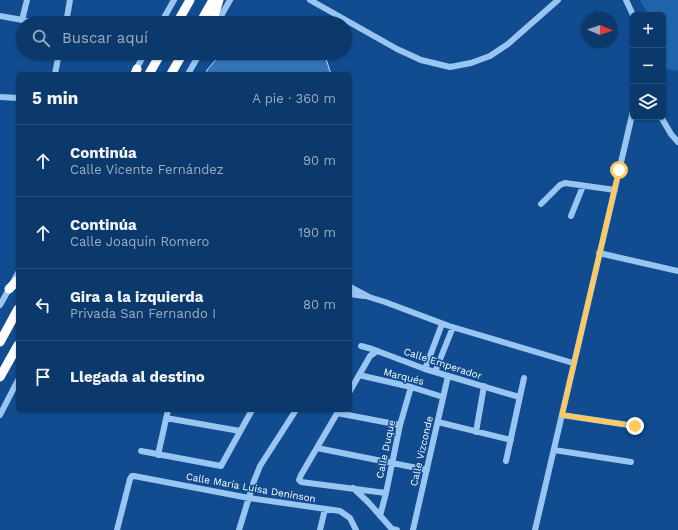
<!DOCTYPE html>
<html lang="es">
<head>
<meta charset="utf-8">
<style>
  :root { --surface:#0c396b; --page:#1a4473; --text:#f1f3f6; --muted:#9aacc1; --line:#2c537e }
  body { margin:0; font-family:"Work Sans",sans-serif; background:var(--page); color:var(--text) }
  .controls { position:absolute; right:12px; top:12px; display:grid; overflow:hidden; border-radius:6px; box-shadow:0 1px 3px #0004 }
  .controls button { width:36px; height:36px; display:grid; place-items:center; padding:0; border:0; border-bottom:1px solid var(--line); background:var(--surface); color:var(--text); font:20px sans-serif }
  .compass { position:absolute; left:582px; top:12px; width:36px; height:36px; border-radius:50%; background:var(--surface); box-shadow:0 1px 3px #0004; rotate:92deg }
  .stop { position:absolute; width:12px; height:12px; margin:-9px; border:3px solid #ffc95b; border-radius:50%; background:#fff }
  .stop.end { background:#ffc95b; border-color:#fff; box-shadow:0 1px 4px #0008 }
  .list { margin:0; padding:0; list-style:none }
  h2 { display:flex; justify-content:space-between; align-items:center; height:52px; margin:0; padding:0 16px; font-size:17px }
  h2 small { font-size:13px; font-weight:400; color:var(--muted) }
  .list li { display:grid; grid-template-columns:26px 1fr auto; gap:12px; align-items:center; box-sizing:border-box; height:72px; padding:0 16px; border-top:1px solid var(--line) }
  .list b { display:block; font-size:15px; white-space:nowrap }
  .list p { margin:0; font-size:13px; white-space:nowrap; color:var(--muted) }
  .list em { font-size:13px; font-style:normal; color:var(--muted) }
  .icon { flex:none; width:22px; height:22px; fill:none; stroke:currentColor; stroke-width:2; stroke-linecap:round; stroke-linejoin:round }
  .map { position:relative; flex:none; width:678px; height:530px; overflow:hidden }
  .search { position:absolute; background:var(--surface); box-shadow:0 1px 3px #0004; left:16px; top:16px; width:336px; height:44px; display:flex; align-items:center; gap:10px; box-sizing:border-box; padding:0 14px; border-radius:22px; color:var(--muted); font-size:15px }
  .panel { position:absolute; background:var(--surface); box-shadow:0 1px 3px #0004; left:16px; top:72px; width:336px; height:340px; border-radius:6px }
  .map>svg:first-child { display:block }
</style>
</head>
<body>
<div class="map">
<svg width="678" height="530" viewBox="0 0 678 530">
  <rect width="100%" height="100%" fill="#104c8f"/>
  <!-- green -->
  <path fill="#1e64ad" d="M640,0H678V71L667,69H663V15H647L646,11Z"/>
  <!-- building -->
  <path fill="#3474b7" stroke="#c0dffd" d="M223,53H322L326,59L331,74H206L207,70L218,57Z"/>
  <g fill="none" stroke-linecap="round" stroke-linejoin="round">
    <!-- minor -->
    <path stroke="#99c5f3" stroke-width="6" d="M310,0L397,49L421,60L450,67L471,63L490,56L508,44L558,0
      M626,0L633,15
      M0,16L39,23
      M22,20L27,0
      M66,23L70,0
      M161,23L174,0
      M217,23L230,0
      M135,71L145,53
      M55,74L59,53
      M188,74L200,53
      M0,97L18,98
      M661,117L671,134L678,142
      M541,204L560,185L565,183L615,190
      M571,216L583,186
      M599,253L678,271
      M350,287L369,297L385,302L449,326L573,363
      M350,294L364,296
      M0,305L18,273
      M361,346L372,349L425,369L519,397
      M425,369L442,324
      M435,372L453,327
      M359,375L411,387L443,397
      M350,391L370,356L377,351
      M339,410L301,475L299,480L301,482L386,493
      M337,413L400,425
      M0,415L18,380
      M562,415L635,426
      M166,418L240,431
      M438,422L511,440
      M476,432L484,386
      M317,448L427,470
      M554,450L631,462
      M141,451L221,466L252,410
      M158,455L168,410
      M506,461L524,378
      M353,488L368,502L392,529L397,530
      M380,516L386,493L400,425L411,387
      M117,530L130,479L132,476H134L249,498L340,511L350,518L356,530
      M239,530L254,481L260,466L296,410
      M320,530L325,509
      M413,530L448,376
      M535,530L633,111"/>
    <!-- highway -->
    <path stroke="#fff" stroke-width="9" d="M177,23L190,0
      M200,23L213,0
      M212,23L219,0
      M135,74L137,69
      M149,74L161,53
      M171,74L183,53
      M9,289L18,280
      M0,342L18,309
      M0,377L18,345"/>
  </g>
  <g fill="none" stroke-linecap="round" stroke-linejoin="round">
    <!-- route -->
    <path stroke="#ffc95b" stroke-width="5" d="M619,170L562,415L635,426"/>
  </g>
  <g text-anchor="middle" stroke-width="3" stroke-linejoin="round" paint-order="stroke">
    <!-- street labels -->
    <g font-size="10" fill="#fff" stroke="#104c8f">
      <text transform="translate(443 363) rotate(18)" y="4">Calle Emperador</text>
      <text transform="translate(404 376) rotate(14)" y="4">Marqués</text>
      <text transform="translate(385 449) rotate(-78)" y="4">Calle Duque</text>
      <text transform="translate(421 451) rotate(-77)" y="4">Calle Vizconde</text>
      <text transform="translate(251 487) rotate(10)" y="4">Calle María Luisa Deninson</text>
    </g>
  </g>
</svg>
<div class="controls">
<button>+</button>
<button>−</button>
<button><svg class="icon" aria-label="layers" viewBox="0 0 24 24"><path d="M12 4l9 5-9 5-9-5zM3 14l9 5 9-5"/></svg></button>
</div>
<svg class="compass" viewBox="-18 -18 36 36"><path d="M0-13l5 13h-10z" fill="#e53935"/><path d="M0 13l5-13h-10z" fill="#9aacc1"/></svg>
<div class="stop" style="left:619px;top:170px"></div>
<div class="stop end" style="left:635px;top:426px"></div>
<div class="search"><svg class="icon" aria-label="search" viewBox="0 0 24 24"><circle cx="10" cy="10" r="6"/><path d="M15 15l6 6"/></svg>Buscar aquí</div>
<section class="panel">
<h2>5 min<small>A pie · 360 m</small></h2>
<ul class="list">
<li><svg class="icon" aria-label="ahead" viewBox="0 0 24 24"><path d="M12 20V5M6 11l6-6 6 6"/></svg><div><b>Continúa</b><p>Calle Vicente Fernández</p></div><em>90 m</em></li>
<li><svg class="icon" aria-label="ahead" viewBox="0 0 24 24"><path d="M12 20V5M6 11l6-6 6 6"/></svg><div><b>Continúa</b><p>Calle Joaquín Romero</p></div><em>190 m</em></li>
<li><svg class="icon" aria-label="left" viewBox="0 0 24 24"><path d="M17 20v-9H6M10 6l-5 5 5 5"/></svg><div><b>Gira a la izquierda</b><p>Privada San Fernando I</p></div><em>80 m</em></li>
<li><svg class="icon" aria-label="arrive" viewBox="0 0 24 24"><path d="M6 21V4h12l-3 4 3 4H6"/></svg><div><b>Llegada al destino</b></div></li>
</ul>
</section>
</div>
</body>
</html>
